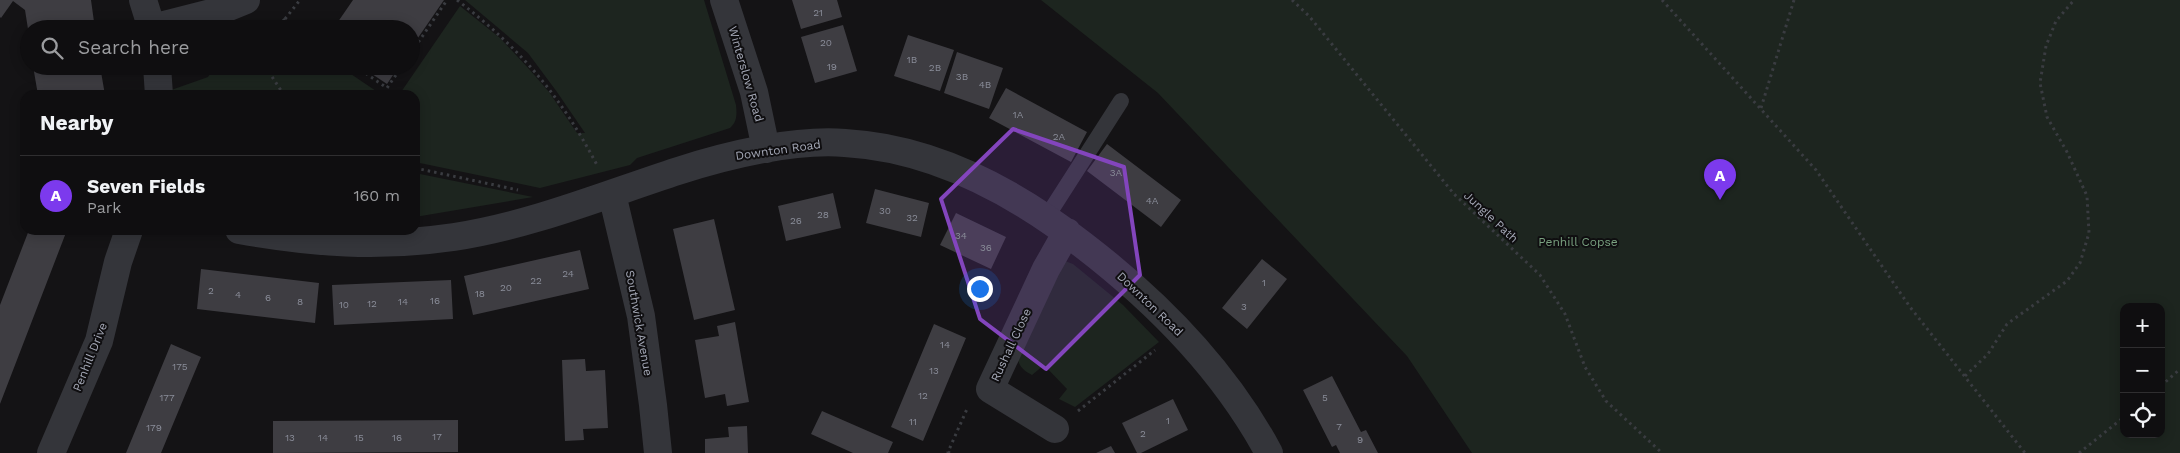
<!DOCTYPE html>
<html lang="en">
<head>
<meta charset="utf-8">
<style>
  :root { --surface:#0f0e10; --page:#181719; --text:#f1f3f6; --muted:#9b9c9f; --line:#2f2e30; --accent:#7c3aed }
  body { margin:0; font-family:"Work Sans",sans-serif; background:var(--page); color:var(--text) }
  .controls { position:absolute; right:15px; bottom:15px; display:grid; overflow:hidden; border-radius:10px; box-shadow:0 2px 12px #0003 }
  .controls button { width:45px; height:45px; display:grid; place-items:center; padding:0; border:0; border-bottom:1px solid var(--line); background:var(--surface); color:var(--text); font:25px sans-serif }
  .you { position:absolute; left:979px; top:288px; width:18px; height:18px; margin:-12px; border:4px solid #fff; border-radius:50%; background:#1a73e8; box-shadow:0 0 0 8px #1a73e833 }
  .badge { display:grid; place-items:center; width:32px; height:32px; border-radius:50%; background:var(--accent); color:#fff; font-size:16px; font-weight:700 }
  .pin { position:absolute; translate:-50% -41px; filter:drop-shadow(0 1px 2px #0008) }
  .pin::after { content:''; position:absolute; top:26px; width:18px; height:15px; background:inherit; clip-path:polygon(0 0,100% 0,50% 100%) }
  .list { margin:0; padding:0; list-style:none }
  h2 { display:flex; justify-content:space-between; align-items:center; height:65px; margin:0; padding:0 20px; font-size:21px }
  h2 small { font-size:16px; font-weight:400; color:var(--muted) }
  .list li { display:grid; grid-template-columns:32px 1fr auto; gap:15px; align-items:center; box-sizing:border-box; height:80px; padding:0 20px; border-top:1px solid var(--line) }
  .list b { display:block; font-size:19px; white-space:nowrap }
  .list p { margin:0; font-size:16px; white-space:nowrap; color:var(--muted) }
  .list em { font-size:16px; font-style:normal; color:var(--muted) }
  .icon { flex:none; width:28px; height:28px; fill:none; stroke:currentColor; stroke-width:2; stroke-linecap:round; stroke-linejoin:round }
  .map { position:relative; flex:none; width:2180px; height:453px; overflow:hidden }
  .search { position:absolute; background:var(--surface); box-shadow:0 2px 12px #0003; left:20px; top:20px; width:400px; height:55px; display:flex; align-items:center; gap:12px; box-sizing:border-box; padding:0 18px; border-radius:28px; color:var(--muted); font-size:19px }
  .panel { position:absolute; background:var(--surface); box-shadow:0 2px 12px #0003; left:20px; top:90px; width:400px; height:145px; border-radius:15px }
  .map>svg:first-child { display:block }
</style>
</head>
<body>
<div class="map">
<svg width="2180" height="453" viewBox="0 0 2180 453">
  <rect width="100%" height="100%" fill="#141315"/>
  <!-- green -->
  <path fill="#1d251f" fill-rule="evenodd" d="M465,0H704L736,105C737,115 737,122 730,128L637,158L630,165L540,188L415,162V95H399L460,6L500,38L529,69L549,92L577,133H585L557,92L528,53Z
    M1041,0H2180V453H1472L1407,356L1158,93ZM2124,307H2161V434H2124Z
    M215,66H339L382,95H157L208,77Z
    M415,173L533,197L415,217Z
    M1065,261L1073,264L1123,305L1159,342L1075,407L1059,399L1067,389L1044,365L1032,375C1022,370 1018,365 1017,354Z"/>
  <!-- building -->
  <path fill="#3e3d42" d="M0,0H91L95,29H28L25,10L13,1L1,18L0,17Z
    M353,0H444L411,48V29H333Z
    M792,0H837L842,17L801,29Z
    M843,25L857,71L815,83L801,37Z
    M908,35L954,50L940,91L894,76Z
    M957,52L1003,68L989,109L944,93Z
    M33,66H100L105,95H38Z
    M360,66H399L387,84Z
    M1006,88L1087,132L1071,162L989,118Z
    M1107,144L1181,200L1161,227L1087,171Z
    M875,189L929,203L921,237L866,223Z
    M833,193L841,228L786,241L778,206Z
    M956,213L1006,237L991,269L940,245Z
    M714,219L735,310L694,320L673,229Z
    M29,230H67L0,404V305Z
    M580,250L589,289L473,315L464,276Z
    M1262,259L1287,279L1247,329L1222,308Z
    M201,269L319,283L315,323L197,309Z
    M451,280L453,319L334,325L332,285Z
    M735,322L749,402L727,406L725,394L705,398L695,340L719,336L717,326Z
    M934,324L966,338L923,441L891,427Z
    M171,344L201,357L188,388L161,453H126Z
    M585,359L586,371L605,370L608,428L583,429L584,440L565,441L562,360Z
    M1332,376L1361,432L1366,430L1378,453H1340L1336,445L1332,447L1303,390Z
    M1173,399L1188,430L1141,453H1137L1122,423Z
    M822,411L893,442L888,453H853L811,434Z
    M458,420V452L273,453V421Z
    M747,426L748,453H705V439L729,437L728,427Z
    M1111,446L1115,453H1096Z"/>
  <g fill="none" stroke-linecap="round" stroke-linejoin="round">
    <!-- path -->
    <path stroke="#3a3c41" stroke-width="3" stroke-dasharray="2.5 4" stroke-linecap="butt" d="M457,0C521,49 561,96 598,167
      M1292,0L1309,16L1454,194L1540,275L1565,314L1585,367L1606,401L1662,453
      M1662,0L1816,170L1910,307L2025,453
      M285,19L300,0
      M273,29L285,19L300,29
      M411,53L447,0
      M265,66L284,95
      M355,66L387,88L402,66
      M1761,108L1794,0
      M415,168L518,190
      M1965,376L1988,354L2007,324L2067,281L2080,263L2089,233L2087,196L2067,152L2047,117L2040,83L2046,46L2056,21L2074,0
      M2161,386L2180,369
      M1078,411L1155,350
      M950,453L948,452L967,409
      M2079,453L2124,417"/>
    <!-- lane -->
    <path stroke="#34353a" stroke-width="16" d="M1046,218L1121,101"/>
    <!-- street -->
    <path stroke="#34353a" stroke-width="28" d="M143,0L152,29
      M724,0L754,92L766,149
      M152,28L219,11L246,0
      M157,66L159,95
      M612,194L641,316L653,405L658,453
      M239,230C314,243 378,248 454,237C532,225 604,195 678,171C727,155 794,139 845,143C933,148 1015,192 1083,245C1156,301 1225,371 1269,453
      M1055,429L990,389L1046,269L1067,232
      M51,453L99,341L118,262L129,230"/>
  </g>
  <!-- marked area -->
  <path fill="#8345bd" fill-opacity="0.2" stroke="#8345bd" stroke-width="4" stroke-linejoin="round" d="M1013,129L1124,167L1140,275L1046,369L980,319L941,199Z"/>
  <g text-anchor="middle" stroke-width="4" stroke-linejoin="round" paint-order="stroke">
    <!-- number labels -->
    <g font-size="10" fill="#8a8d99">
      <text x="818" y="16">21</text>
      <text x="826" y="46">20</text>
      <text x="912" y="63">1B</text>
      <text x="832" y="70">19</text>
      <text x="935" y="71">2B</text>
      <text x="962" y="80">3B</text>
      <text x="985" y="88">4B</text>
      <text x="1018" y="118">1A</text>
      <text x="1059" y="140">2A</text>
      <text x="1116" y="176">3A</text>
      <text x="1152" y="204">4A</text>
      <text x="885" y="214">30</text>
      <text x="823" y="218">28</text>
      <text x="912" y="221">32</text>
      <text x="796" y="224">26</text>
      <text x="961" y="239">34</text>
      <text x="986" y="251">36</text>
      <text x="568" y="277">24</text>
      <text x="536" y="284">22</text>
      <text x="1264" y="286">1</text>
      <text x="506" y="291">20</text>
      <text x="211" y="294">2</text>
      <text x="480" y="297">18</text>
      <text x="238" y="298">4</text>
      <text x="268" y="301">6</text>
      <text x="435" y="304">16</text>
      <text x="300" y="305">8</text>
      <text x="403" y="305">14</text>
      <text x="372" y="307">12</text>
      <text x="344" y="308">10</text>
      <text x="1244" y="310">3</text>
      <text x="945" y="348">14</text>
      <text x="180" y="370">175</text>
      <text x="934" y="374">13</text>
      <text x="923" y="399">12</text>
      <text x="167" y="401">177</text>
      <text x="1325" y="401">5</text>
      <text x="1168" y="424">1</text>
      <text x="913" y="425">11</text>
      <text x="1339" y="430">7</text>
      <text x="154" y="431">179</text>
      <text x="1143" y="437">2</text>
      <text x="437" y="440">17</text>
      <text x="290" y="441">13</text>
      <text x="323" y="441">14</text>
      <text x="359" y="441">15</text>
      <text x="397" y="441">16</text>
      <text x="1360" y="443">9</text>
    </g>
    <!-- street labels -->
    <g font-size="12" fill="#a4a8b6" stroke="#0f0e10">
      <text transform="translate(746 74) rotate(74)" y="4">Winterslow Road</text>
      <text transform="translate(778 150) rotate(-8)" y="4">Downton Road</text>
      <text transform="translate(1491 217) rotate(43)" y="4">Jungle Path</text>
      <text transform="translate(1150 304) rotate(44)" y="4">Downton Road</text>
      <text transform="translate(639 323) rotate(80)" y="4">Southwick Avenue</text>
      <text transform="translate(1011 345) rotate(-65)" y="4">Rushall Close</text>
      <text transform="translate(90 357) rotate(-68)" y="4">Penhill Drive</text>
    </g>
    <!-- park labels -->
    <g font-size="12" fill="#7aa280" stroke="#0f0e10">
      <text x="1578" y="246">Penhill Copse</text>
    </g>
  </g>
</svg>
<div class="controls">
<button>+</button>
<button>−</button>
<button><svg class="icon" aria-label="locate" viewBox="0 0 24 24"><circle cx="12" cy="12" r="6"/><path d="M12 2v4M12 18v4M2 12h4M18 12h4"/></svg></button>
</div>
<div class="you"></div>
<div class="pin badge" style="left:1720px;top:200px">A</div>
<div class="search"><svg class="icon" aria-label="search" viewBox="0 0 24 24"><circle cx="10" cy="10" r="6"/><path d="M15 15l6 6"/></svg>Search here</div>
<section class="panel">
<h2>Nearby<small></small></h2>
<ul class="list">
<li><span class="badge">A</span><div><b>Seven Fields</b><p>Park</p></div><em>160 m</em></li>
</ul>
</section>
</div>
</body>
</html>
